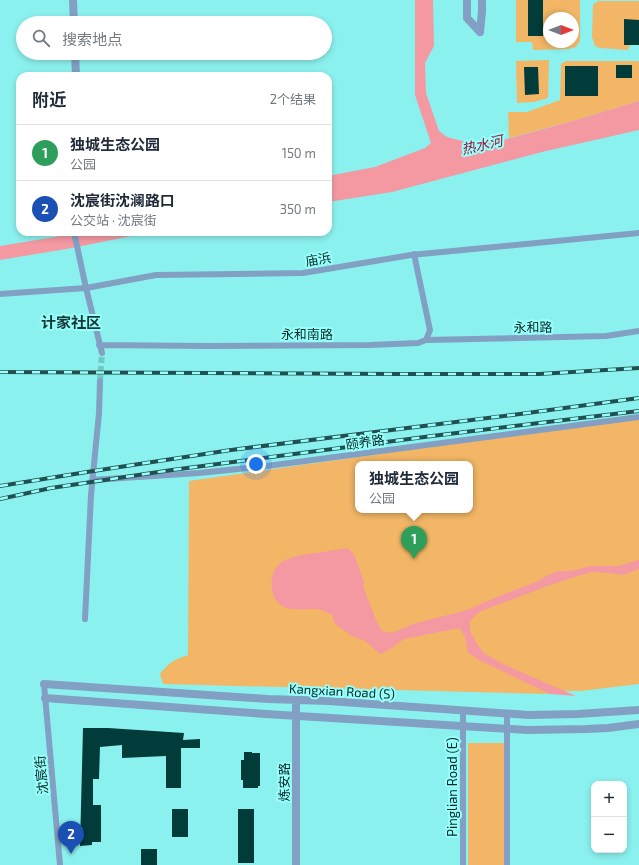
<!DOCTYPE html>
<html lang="zh">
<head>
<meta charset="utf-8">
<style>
  :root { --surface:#fff; --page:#f2f2f3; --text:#1f2937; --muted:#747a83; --line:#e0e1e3; --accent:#ea580c }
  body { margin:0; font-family:"Exo 2","Noto Sans SC",sans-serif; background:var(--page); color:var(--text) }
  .controls { position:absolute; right:12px; bottom:12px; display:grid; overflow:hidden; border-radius:8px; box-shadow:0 2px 6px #0003 }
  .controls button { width:36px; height:36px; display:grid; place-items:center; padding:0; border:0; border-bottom:1px solid var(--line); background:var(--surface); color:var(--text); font:20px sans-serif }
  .compass { position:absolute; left:543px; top:12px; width:36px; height:36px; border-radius:50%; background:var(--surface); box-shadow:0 2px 6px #0003; rotate:90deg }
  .you { position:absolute; left:256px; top:464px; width:14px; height:14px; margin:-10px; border:3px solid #fff; border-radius:50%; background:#1a73e8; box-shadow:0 0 0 6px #1a73e833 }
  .badge { display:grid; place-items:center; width:26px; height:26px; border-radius:50%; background:var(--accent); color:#fff; font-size:13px; font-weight:700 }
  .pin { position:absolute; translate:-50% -33px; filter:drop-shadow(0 1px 2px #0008) }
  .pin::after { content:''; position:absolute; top:21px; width:14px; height:12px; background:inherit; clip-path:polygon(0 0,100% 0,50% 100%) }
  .popup { position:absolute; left:355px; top:461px; width:118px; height:52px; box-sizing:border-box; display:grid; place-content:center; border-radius:8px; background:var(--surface); filter:drop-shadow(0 1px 3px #0005); font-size:13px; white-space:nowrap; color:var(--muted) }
  .popup b { font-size:15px; color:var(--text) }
  .popup::after { content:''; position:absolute; left:50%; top:100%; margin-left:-8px; border:8px solid transparent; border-top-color:var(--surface) }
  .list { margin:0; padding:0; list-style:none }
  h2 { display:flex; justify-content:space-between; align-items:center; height:52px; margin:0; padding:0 16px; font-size:17px }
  h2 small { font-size:13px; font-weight:400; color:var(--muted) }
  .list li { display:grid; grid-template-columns:26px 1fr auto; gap:12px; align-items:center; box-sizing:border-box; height:56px; padding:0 16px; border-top:1px solid var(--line) }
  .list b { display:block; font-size:15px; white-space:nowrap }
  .list p { margin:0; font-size:13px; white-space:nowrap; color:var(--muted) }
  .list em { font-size:13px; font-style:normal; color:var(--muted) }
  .icon { flex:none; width:22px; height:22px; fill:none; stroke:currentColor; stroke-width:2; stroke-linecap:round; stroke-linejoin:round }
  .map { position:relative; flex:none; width:639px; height:865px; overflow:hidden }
  .search { position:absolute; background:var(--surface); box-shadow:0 2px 6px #0003; left:16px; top:16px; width:316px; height:44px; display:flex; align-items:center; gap:10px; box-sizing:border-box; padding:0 14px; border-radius:22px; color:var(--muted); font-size:15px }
  .panel { position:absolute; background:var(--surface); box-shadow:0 2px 6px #0003; left:16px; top:72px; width:316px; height:164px; border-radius:12px }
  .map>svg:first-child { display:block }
</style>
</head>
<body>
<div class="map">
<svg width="639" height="865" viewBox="0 0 639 865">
  <rect width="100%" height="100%" fill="#8bf1ee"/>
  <!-- green -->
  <path fill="#f2b666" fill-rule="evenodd" d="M516,0H580V41L576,47L569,49L533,50L532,42H516ZM549,18H573V42H549Z
    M598,1H639V40L631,41L628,50L600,48L595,46L592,37L593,5Z
    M549,60L548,98L534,102L517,103L516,61Z
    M566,61H639V101L576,120L509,138L508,112H527L560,100L561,64Z
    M639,416V684L581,691H544L550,694L163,684L160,674C170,662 173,660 188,655L189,481L569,427ZM358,464H470V510H358Z
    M468,743H506V865H468Z"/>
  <!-- water -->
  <path fill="#f499a2" d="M415,0H433L434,46L425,63L426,93L439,131L447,137L466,142L503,140L576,120L639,101V130L546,151L392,192L328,202V176L375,167L425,148L431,143L415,95Z
    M80,232H151L72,248L0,260V246L55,237Z
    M347,548L354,554L364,582L363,586L376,620L382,631L392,633L413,624L467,610L504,594L536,582L548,575L558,571H570L591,566H618L639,560V569L623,575L609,573L591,572L553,584L479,612L470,621V631L477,644L485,654L503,664L576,696L550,694L481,661L468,653L465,636L459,628L404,639L390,649L380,654L365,641L352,636L335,624L332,615C328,613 324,611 321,610C309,607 295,612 284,607C276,604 272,594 272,587C268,556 301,555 323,552C331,551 339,549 347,548Z"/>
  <!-- building -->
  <path fill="#013c3b" d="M528,0H543V36H528Z
    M624,19L639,20V45H624Z
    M616,65H632V78H616Z
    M565,66H598V96H565Z
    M524,67H538L539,94L525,95Z
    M83,728H108L184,733L183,740L200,739V748H181V788H166V756L122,758V745L100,747L99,779H93V805H101V842H92V845L80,846Z
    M244,752H252V753H260V786H258V788H243V780H241V760H244Z
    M172,809H188V837H172Z
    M238,809H254V863H238Z
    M141,849H157V865H141Z"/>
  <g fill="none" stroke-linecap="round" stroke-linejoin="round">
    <!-- minor-tunnel -->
    <path stroke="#70c9c6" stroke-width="6" stroke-dasharray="6 3" stroke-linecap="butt" d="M100,381L102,353"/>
    <!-- minor -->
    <path stroke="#82a0c3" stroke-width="6" d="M74,232L86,288L102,353
      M0,294L86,288L156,275L303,273L411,255L639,233
      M426,340L606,336L639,331
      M99,345L207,346L370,345L418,343L426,340L430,330L414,254
      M92,480L199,473L267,466L639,417
      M85,619L91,495L99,413L100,381
      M44,684L60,865
      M507,713V865
      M463,865V710"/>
    <!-- tertiary -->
    <path stroke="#82a0c3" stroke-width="8" d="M73,0L74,23
      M467,0V18L480,32
      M480,32L482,11V0
      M75,53L76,76
      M44,684L268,699L329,701L528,715L578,714L639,710
      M45,698L266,714L527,730L586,729L608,728L639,724
      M296,700V865"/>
    <!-- rail casing -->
    <g stroke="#215050" stroke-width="4">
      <path id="rail" d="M0,372L399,374H539L639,368
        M0,486L87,472L231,450L520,414L639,398
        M0,499L51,488L172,470L432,436L639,411"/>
    </g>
    <!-- rail -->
    <use href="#rail" stroke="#98fffb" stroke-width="2.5" stroke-dasharray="8" stroke-linecap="butt"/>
  </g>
  <g text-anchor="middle" stroke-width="4" stroke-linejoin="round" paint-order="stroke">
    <!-- street labels -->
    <g font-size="13" fill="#062828" stroke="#98fffb">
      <text transform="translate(318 259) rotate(-9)" y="5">庙浜</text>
      <text transform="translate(533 327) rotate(-1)" y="5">永和路</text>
      <text x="307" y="339">永和南路</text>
      <text transform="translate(365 442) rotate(-8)" y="5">颐养路</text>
      <text transform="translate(342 691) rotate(3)" y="5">Kangxian Road (S)</text>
      <text transform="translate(41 775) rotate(-95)" y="5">沈宸街</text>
      <text transform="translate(284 782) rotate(-90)" y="5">炼安路</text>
      <text transform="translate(452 787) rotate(-90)" y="5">Pinglian Road (E)</text>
    </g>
    <!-- water labels -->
    <g font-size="14" font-style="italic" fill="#991038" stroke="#98fffb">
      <text transform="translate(482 145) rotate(-13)" y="5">热水河</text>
    </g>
    <!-- quarter labels -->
    <g font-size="15" font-weight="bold" fill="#173837" stroke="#98fffb">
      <text x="71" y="328">计家社区</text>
    </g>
  </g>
</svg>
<div class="controls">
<button>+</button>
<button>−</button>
</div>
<svg class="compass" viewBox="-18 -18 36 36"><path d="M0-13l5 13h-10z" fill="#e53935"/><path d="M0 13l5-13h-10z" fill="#747a83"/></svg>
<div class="you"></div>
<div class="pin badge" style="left:414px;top:559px;background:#2e9e5b">1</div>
<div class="popup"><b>独城生态公园</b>公园</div>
<div class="pin badge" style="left:71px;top:854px;background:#1a4fb4">2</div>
<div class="search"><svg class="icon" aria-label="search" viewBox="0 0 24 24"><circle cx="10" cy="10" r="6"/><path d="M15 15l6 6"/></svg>搜索地点</div>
<section class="panel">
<h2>附近<small>2个结果</small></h2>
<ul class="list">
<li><span class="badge" style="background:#2e9e5b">1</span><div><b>独城生态公园</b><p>公园</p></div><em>150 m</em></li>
<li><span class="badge" style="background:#1a4fb4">2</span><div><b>沈宸街沈澜路口</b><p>公交站 · 沈宸街</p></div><em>350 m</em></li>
</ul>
</section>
</div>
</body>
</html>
